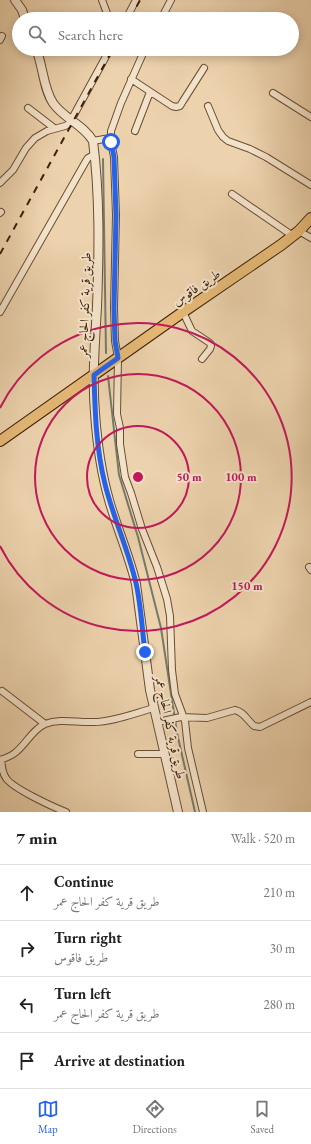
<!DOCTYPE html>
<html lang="en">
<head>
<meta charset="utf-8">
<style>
  :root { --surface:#fff; --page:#f6f6f6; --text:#222; --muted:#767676; --line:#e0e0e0; --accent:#2563eb }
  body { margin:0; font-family:"EB Garamond",Amiri,serif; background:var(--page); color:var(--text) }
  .stop { position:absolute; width:12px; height:12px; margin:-9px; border:3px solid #2563eb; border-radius:50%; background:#fff }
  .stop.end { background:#2563eb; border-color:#fff; box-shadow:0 1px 4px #0008 }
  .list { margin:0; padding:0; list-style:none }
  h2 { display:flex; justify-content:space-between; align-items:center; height:52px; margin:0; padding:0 16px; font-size:17px }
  h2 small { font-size:13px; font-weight:400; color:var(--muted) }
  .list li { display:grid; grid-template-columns:26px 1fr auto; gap:12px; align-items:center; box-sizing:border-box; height:56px; padding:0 16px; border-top:1px solid var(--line) }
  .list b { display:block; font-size:15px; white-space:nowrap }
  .list p { margin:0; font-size:13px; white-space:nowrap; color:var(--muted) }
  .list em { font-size:13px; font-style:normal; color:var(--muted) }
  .icon { flex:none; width:22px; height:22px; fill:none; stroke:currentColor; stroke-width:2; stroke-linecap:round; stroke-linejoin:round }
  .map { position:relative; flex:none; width:311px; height:812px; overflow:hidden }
  .search { position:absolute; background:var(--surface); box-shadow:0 2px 10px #0003; left:12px; right:12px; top:12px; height:44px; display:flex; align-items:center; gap:10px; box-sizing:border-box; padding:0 14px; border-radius:22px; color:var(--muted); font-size:15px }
  .sheet { height:276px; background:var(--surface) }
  nav { display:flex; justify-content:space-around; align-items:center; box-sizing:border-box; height:56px; border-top:1px solid var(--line); background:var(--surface); font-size:11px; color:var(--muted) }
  nav a { display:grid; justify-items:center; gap:2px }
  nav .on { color:var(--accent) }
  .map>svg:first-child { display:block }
</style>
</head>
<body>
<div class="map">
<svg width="311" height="812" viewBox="0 0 311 812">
  <rect width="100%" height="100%" fill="#ecd2ad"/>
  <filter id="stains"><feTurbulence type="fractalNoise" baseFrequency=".005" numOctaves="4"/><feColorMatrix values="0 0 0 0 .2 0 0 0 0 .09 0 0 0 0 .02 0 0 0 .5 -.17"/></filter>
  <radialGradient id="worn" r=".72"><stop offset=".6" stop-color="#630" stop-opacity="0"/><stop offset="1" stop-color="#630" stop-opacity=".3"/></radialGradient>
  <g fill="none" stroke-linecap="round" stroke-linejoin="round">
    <!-- stream -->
    <path stroke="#747b6b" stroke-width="2" d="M103,159L106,353
      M108,376L119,475L138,537L161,628L177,733L195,812"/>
    <!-- minor casing -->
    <g stroke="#694e33" stroke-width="8">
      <path id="minor" d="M102,0L108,16
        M103,19L108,16L121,19
        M126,19L136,0
        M161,19L171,0
        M0,40L2,36
        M145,49L121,103L111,131V142L114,157L116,215L114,308L115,341L118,358L117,414L120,428V444L125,477L131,493L142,529L157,567L167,599L170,616L172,670L175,694L185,721L188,748L203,812
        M131,79L172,106L176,107L180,106L183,101L204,68
        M273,93L311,117
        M208,106L218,130L223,137L228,141L250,149L266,157L311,185
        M28,108L54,128
        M135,131L150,92
        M93,141L110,138
        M0,183L13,170L26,148L35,138L47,131L65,126L69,124L110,49
        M232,194L293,236
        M0,213L1,212
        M299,231L311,238
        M0,312L86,161L88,158L95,154
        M183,312L192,331L210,343L211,346L210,349L202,359
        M309,567L311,570
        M2,691L45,724
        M158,722L181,717L207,718L235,710C244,712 247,720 254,726L260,727L311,702
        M138,754H164
        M0,760C6,758 12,756 16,752C26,744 33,729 45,724C61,718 77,723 94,722C113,722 135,713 154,708
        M1,760C2,766 2,773 6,778C12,788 53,807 66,812"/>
    </g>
    <!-- tertiary casing -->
    <g stroke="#694e33" stroke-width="10">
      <path id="tertiary" d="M15,0L22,10L25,19
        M36,49C43,65 43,88 53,103C63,118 84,125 93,141C100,196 99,252 97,307C95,343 92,378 95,413C97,442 101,472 109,500C117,528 129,555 136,584L150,690L178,812"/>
    </g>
    <!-- primary casing -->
    <g stroke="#3d220a" stroke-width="12">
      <path id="primary" d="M0,441L183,312L281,245L299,231L311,218"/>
    </g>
    <!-- minor -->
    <use href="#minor" stroke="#f3e2ca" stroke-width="6"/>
    <!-- tertiary -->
    <use href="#tertiary" stroke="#f3e2ca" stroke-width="8"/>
    <!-- primary -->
    <use href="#primary" stroke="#e6b976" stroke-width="10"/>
    <!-- rail -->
    <path stroke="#3d220a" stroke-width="2" stroke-dasharray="7 7" stroke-linecap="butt" d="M130,19L140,0
      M0,254L113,49"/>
  </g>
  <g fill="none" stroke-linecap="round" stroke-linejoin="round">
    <!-- route -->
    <path stroke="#2563eb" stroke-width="5" d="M111,142L114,157L116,215L114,308L115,341L118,358L94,375C95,412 96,448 105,484C113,517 128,549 136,583C141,605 142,629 145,652"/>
  </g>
  <!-- distance rings -->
  <g fill="none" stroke="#c2185b" stroke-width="2">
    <circle cx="138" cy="477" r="51"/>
    <circle cx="138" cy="477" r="103"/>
    <path d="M0 408A154 154 0 1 1 0 546"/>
  </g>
  <g text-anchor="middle" stroke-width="4" stroke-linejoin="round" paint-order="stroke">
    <!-- street labels -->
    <g font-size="13" fill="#3d220a" stroke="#f3e2ca">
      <text transform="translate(196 287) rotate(-34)" y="5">طريق فاقوس</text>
      <text transform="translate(84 305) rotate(-88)" y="5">طريق قرية كفر الحاج عمر</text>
      <text transform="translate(171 727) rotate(78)" y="5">طريق قرية كفر الحاج عمر</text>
    </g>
  </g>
  <circle cx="138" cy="477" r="6" fill="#c2185b" stroke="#f3e2ca" stroke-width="2"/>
  <g font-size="12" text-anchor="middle" font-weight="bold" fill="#c2185b" stroke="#f3e2ca" stroke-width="4" stroke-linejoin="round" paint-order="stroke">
    <text x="189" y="481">50 m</text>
    <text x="241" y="481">100 m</text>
    <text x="247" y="590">150 m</text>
  </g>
  <rect width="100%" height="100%" filter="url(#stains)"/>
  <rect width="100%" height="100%" fill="url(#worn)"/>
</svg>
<div class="stop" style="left:111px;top:142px"></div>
<div class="stop end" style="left:145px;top:652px"></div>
<div class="search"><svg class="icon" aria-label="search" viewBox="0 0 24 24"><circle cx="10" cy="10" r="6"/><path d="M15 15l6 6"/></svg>Search here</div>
</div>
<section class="sheet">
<h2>7 min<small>Walk · 520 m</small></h2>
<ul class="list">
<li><svg class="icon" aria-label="ahead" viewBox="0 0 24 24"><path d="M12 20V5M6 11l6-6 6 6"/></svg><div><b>Continue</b><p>طريق قرية كفر الحاج عمر</p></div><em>210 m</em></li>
<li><svg class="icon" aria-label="right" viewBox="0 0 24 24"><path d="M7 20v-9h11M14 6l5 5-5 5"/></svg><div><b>Turn right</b><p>طريق فاقوس</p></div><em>30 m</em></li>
<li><svg class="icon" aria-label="left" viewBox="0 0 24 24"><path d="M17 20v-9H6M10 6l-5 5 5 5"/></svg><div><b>Turn left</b><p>طريق قرية كفر الحاج عمر</p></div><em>280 m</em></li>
<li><svg class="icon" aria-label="arrive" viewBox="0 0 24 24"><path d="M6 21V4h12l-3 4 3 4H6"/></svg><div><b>Arrive at destination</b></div></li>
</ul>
</section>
<nav>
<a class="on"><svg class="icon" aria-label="map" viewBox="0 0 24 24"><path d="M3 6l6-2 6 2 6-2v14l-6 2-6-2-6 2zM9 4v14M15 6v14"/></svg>Map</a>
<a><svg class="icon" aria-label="directions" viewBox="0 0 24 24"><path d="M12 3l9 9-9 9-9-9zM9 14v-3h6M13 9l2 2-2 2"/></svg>Directions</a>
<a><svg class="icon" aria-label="saved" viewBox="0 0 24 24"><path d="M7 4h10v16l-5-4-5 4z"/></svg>Saved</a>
</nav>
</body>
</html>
